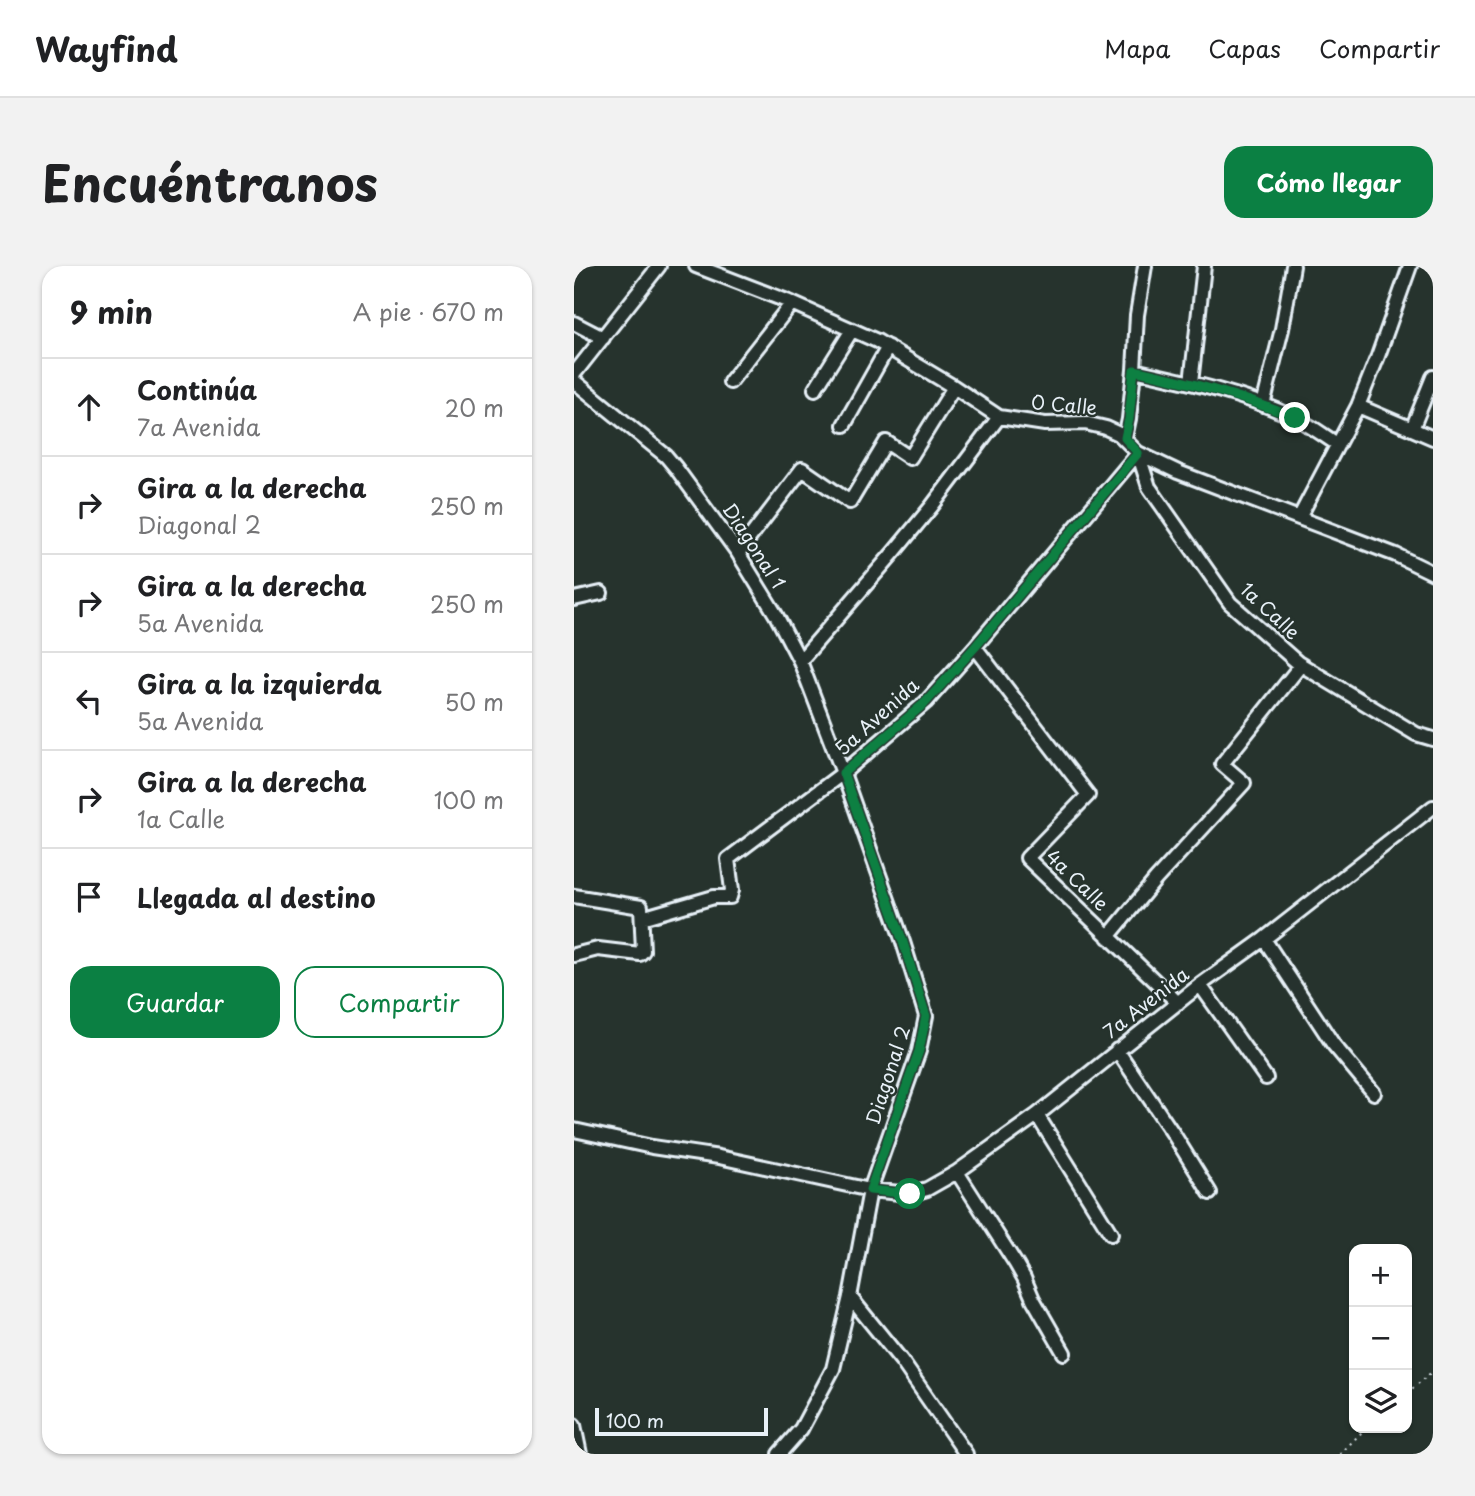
<!DOCTYPE html>
<html lang="es">
<head>
<meta charset="utf-8">
<style>
  :root { --surface:#fff; --page:#f2f2f2; --text:#202124; --muted:#757577; --line:#e0e0e0; --accent:#0b8043 }
  body { margin:0; font-family:"Playpen Sans",sans-serif; background:var(--page); color:var(--text) }
  .controls { position:absolute; right:21px; bottom:21px; display:grid; overflow:hidden; border-radius:14px; box-shadow:0 2px 5px #0004 }
  .controls button { width:63px; height:63px; display:grid; place-items:center; padding:0; border:0; border-bottom:2px solid var(--line); background:var(--surface); color:var(--text); font:35px sans-serif }
  .scale { position:absolute; left:21px; bottom:18px; width:173px; box-sizing:border-box; padding-left:7px; border:4px solid #e8f1f8; border-top:0; font-size:19px; line-height:24px; white-space:nowrap; color:#e8f1f8; -webkit-text-stroke:5px #26332d; paint-order:stroke }
  .stop { position:absolute; width:21px; height:21px; margin:-16px; border:5px solid #0b8043; border-radius:50%; background:#fff }
  .stop.end { background:#0b8043; border-color:#fff; box-shadow:0 2px 7px #0008 }
  .list { margin:0; padding:0; list-style:none }
  h2 { display:flex; justify-content:space-between; align-items:center; height:91px; margin:0; padding:0 28px; font-size:30px }
  h2 small { font-size:23px; font-weight:400; color:var(--muted) }
  .list li { display:grid; grid-template-columns:46px 1fr auto; gap:21px; align-items:center; box-sizing:border-box; height:98px; padding:0 28px; border-top:2px solid var(--line) }
  .list b { display:block; font-size:26px; white-space:nowrap }
  .list p { margin:0; font-size:23px; white-space:nowrap; color:var(--muted) }
  .list em { font-size:23px; font-style:normal; color:var(--muted) }
  .actions { display:flex; gap:14px; padding:21px 28px }
  .actions a { flex:1; padding:16px 0; border:2px solid var(--accent); border-radius:21px; text-align:center; font-size:24px; color:var(--accent) }
  .actions .main { background:var(--accent); color:#fff }
  .icon { flex:none; width:38px; height:38px; fill:none; stroke:currentColor; stroke-width:2; stroke-linecap:round; stroke-linejoin:round }
  .map { position:relative; flex:none; width:859px; height:1188px; overflow:hidden; border-radius:21px }
  header { display:flex; align-items:center; gap:42px; box-sizing:border-box; height:98px; padding:0 35px; background:var(--surface); border-bottom:2px solid var(--line) }
  header strong { font-size:33px }
  nav { display:flex; gap:38px; margin-inline-start:auto; font-size:24px }
  .intro { display:flex; align-items:center; justify-content:space-between; box-sizing:border-box; height:168px; padding:0 42px }
  h1 { margin:0; font-size:49px }
  .button { padding:18px 32px; border-radius:21px; background:var(--accent); color:#fff; font-size:24px; font-weight:700 }
  main { display:flex; gap:42px; padding:0 42px }
  aside { flex:1; background:var(--surface); border-radius:21px; box-shadow:0 2px 5px #0004 }
  .map>svg:first-child { display:block }
</style>
</head>
<body>
<header>
<strong>Wayfind</strong>
<nav><a>Mapa</a><a>Capas</a><a>Compartir</a></nav>
</header>
<div class="intro"><h1>Encuéntranos</h1><a class="button">Cómo llegar</a></div>
<main>
<aside>
<h2>9 min<small>A pie · 670 m</small></h2>
<ul class="list">
<li><svg class="icon" aria-label="ahead" viewBox="0 0 24 24"><path d="M12 20V5M6 11l6-6 6 6"/></svg><div><b>Continúa</b><p>7a Avenida</p></div><em>20 m</em></li>
<li><svg class="icon" aria-label="right" viewBox="0 0 24 24"><path d="M7 20v-9h11M14 6l5 5-5 5"/></svg><div><b>Gira a la derecha</b><p>Diagonal 2</p></div><em>250 m</em></li>
<li><svg class="icon" aria-label="right" viewBox="0 0 24 24"><path d="M7 20v-9h11M14 6l5 5-5 5"/></svg><div><b>Gira a la derecha</b><p>5a Avenida</p></div><em>250 m</em></li>
<li><svg class="icon" aria-label="left" viewBox="0 0 24 24"><path d="M17 20v-9H6M10 6l-5 5 5 5"/></svg><div><b>Gira a la izquierda</b><p>5a Avenida</p></div><em>50 m</em></li>
<li><svg class="icon" aria-label="right" viewBox="0 0 24 24"><path d="M7 20v-9h11M14 6l5 5-5 5"/></svg><div><b>Gira a la derecha</b><p>1a Calle</p></div><em>100 m</em></li>
<li><svg class="icon" aria-label="arrive" viewBox="0 0 24 24"><path d="M6 21V4h12l-3 4 3 4H6"/></svg><div><b>Llegada al destino</b></div></li>
</ul>
<div class="actions"><a class="main">Guardar</a><a>Compartir</a></div>
</aside>
<div class="map">
<svg width="859" height="1188" viewBox="0 0 859 1188">
  <rect width="100%" height="100%" fill="#26332d"/>
  <filter id="ink" filterUnits="userSpaceOnUse"><feTurbulence type="fractalNoise" baseFrequency=".0143" numOctaves="2"/><feDisplacementMap in="SourceGraphic" scale="14" xChannelSelector="R" yChannelSelector="G"/><feConvolveMatrix kernelMatrix="1 2 1 2 8 2 1 2 1" color-interpolation-filters="sRGB"/></filter>
  <g filter="url(#ink)">
    <g fill="none" stroke-linecap="round" stroke-linejoin="round">
      <!-- street casing -->
      <g stroke="#e8f1f8" stroke-width="18">
        <path id="street" d="M122,0L213,35L303,75L380,121L425,151L471,158L511,157L532,162L545,168L564,187L604,206L822,289L859,307
          M0,57L29,72
          M560,104C614,116 671,128 721,152C736,159 749,169 763,178
          M0,108L85,0
          M0,115L92,190L102,202L164,287L202,349L226,395L269,507L329,676L352,750L345,785L296,924L276,1031L259,1103L227,1163L205,1188
          M156,116L218,37
          M617,117L630,0
          M241,123L278,64
          M689,139L708,63L719,0
          M784,140L859,172
          M270,159L314,81
          M838,163L859,111
          M551,172L555,153L560,104L563,49L571,0
          M564,187L575,221L656,337L724,397L842,468L859,473
          M725,252L784,140L804,90L836,0
          M164,287L228,203L276,236L312,176L336,192L380,121
          M0,333L27,327
          M401,381L514,529L453,592L604,737
          M226,395L320,286L358,240L425,151
          M0,630L67,641L69,685L66,688L24,683L0,689
          M68,652L140,631H156L158,624L154,593L269,507L352,436L401,381L564,187
          M534,671L582,613L670,517L648,498L727,399
          M690,673L759,778L800,827
          M626,719L692,812
          M543,784L600,869L636,927
          M463,849L537,968
          M0,864L78,881L145,891L296,924L336,928L353,923L383,906L463,849L626,719L690,673L859,541
          M383,906L442,998L450,1012L459,1033L490,1087
          M276,1031L327,1094L392,1188
          M0,1159L6,1188"/>
      </g>
      <!-- path -->
      <path stroke="#e8f1f8" stroke-width="2" stroke-dasharray="2 5" stroke-linecap="butt" d="M833,1127L859,1105
        M766,1188L792,1162"/>
      <!-- street -->
      <use href="#street" stroke="#26332d" stroke-width="12"/>
    </g>
  </g>
  <g fill="none" stroke-linecap="round" stroke-linejoin="round" filter="url(#ink)">
    <!-- route -->
    <path stroke="#0b8043" stroke-width="9" d="M336,928L296,924L345,785L352,750L329,676L269,507L352,436L401,381L564,187L551,172L555,153L560,104C615,116 669,130 721,152"/>
  </g>
  <g text-anchor="middle" stroke-width="5" stroke-linejoin="round" paint-order="stroke">
    <!-- street labels -->
    <g font-size="19" fill="#e8f1f8" stroke="#26332d">
      <text transform="translate(490 139) rotate(5)" y="7">0 Calle</text>
      <text transform="translate(180 280) rotate(57)" y="7">Diagonal 1</text>
      <text transform="translate(696 345) rotate(43)" y="7">1a Calle</text>
      <text transform="translate(303 451) rotate(-42)" y="7">5a Avenida</text>
      <text transform="translate(503 614) rotate(44)" y="7">4a Calle</text>
      <text transform="translate(572 737) rotate(-38)" y="7">7a Avenida</text>
      <text transform="translate(314 809) rotate(-72)" y="7">Diagonal 2</text>
    </g>
  </g>
</svg>
<div class="controls">
<button>+</button>
<button>−</button>
<button><svg class="icon" aria-label="layers" viewBox="0 0 24 24"><path d="M12 4l9 5-9 5-9-5zM3 14l9 5 9-5"/></svg></button>
</div>
<div class="scale">100 m</div>
<div class="stop" style="left:336px;top:928px"></div>
<div class="stop end" style="left:721px;top:152px"></div>
</div>
</main>
</body>
</html>
